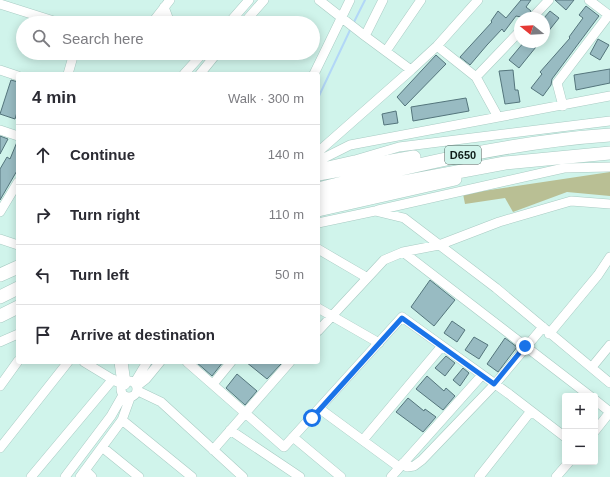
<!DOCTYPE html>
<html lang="en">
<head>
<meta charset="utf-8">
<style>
  :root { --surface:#fff; --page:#f7f7f7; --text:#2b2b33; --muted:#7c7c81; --line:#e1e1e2 }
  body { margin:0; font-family:Arial,sans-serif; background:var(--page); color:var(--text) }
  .controls { position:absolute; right:12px; bottom:12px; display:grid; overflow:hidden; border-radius:4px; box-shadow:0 2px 10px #0003 }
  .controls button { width:36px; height:36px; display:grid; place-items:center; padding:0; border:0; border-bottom:1px solid var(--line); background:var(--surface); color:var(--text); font:20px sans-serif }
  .compass { position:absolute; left:514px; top:12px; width:36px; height:36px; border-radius:50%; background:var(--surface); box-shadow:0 2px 10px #0003; rotate:288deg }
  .stop { position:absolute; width:12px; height:12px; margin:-9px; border:3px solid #1a73e8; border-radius:50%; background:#fff }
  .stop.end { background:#1a73e8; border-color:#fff; box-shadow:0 1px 4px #0008 }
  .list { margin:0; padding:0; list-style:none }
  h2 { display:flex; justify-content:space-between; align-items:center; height:52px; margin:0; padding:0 16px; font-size:17px }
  h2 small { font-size:13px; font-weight:400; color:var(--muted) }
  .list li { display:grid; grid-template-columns:26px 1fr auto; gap:12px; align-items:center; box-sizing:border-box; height:60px; padding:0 16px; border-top:1px solid var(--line) }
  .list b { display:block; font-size:15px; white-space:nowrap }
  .list em { font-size:13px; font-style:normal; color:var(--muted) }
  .icon { flex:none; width:22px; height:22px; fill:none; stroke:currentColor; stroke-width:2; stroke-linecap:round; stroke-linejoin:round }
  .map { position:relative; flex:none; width:610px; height:477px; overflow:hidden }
  .search { position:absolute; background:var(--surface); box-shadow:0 2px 10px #0003; left:16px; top:16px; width:304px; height:44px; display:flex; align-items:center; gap:10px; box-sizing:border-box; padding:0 14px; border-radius:22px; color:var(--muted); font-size:15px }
  .panel { position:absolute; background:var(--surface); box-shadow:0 2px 10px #0003; left:16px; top:72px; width:304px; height:292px; border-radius:4px }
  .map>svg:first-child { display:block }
</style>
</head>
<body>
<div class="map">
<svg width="610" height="477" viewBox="0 0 610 477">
  <rect width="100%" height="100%" fill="#d0f4eb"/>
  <!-- green -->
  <path fill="#b9bf94" d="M610,172V196L567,192L513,212L505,198L465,204L463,194Z"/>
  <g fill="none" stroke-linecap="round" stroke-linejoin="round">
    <!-- stream -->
    <path stroke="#b2d7f7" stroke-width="2" d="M354,22L365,0
      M318,98L351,28
      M150,367L153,362"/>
  </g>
  <!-- building -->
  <path fill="#98bbc2" stroke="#54757c" d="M521,0H531L526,7L531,11L526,18L516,16L504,32L502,29L487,45L470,65L460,57L492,22L491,21L498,11L506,18Z
    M555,0H574L566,10Z
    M586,6L599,16L552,79L551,85L543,96L531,88L542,74L540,72L570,38L569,37L583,18L579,15Z
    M550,11L559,18L547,33L544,30V18Z
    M598,39L609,45L600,60L590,54Z
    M524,42H540L519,68L509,60Z
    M436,55L446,64L405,106L397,97Z
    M610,69V83L576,90L574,75Z
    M513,70L515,90H518L520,102L505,104L499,71Z
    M11,80L18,82V109L15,119L0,114Z
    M466,98L469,111L413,121L411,107Z
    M396,111L398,123L384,125L382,114Z
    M0,136L8,139L0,154Z
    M17,142L18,169L0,200V169L7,157L10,159Z
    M430,280L455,300L434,326L411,307Z
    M452,321L465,330L457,342L444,333Z
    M474,337L488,345L479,359L465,350Z
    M505,338L517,347L498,372L487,364Z
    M446,356L455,363L445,376L435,368Z
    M196,362H223L212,376Z
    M246,362H278L281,364L267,379Z
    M463,368L469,373L460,386L453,380Z
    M237,374L257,391L245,405L226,388Z
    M427,376L444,391L446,388L455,396L443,410L416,389Z
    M408,398L424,411L425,409L436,417L423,432L396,412Z"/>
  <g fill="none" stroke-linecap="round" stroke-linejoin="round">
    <!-- minor casing -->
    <g stroke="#a8cbc3" stroke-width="10">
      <path id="minor" d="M319,0L365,36
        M383,0L365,36L411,70
        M589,0L610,16
        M0,4L60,23
        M164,7L170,23
        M532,18L549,0
        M152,23L170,0
        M229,23L249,0
        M244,23L264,0
        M437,46L476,77L498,117
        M386,51L421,0
        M0,70L18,76
        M68,74L74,53
        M184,74L203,53
        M200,74L217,53
        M314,74L350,0
        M476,77L520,31
        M563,106L557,83L608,16
        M0,130L18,136
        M318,152L411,70L437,46L478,0
        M318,161L350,145L610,96
        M324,167L355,160L399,147L610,121
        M378,210L564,168L610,167
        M0,212L18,182
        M318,223L375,211L404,218L496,288L610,383
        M0,239L18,245
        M318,249L366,277
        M403,252L590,396
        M318,308L379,343
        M318,331L384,260L403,252L439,245L499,222L571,201L610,204
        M549,334L598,275L610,257
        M0,342L18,334
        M84,362L117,382
        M187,362L284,447L402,317L509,394L565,437
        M592,367L610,345
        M121 389a8 8 0 1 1 16 0a8 8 0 1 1-16 0Z
        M135,382L147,362
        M213,384L231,362
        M0,386L18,361
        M137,386L146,379L160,362
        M138,391L161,402L243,477
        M595,400L610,412
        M320,409L399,467
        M122,420L192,477
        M230,430L300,477
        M595,431L610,412
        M293,437L341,477
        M363,440L442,346
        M102,447L139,477
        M0,448L68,362
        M213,450L290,362
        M403,463L407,467L414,466L422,460L495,384L543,327
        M85,470L92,477
        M31,477L113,379
        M65,477L111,416L123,395
        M80,477L122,420L130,398
        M391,477L482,375
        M479,477L531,411
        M556,477L569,462"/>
    </g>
    <!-- highway casing -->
    <g stroke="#a8cbc3" stroke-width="14">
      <path id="highway" d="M318,174L414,157
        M318,189C415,165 510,142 610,135
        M318,198L505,163L610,153
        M318,210L455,179
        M0,275L18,267
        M0,297L18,288
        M0,316L18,307
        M121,362L124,383"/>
    </g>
    <!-- minor -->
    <use href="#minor" stroke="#fff" stroke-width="9"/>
    <!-- highway -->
    <use href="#highway" stroke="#fff" stroke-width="13"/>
  </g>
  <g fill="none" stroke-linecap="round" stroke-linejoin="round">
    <!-- route -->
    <path stroke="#1a73e8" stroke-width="5" d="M312,418L402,318L494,384L525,346"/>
  </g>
  <g text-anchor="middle" stroke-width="4" stroke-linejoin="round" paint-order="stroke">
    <!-- shield labels -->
    <rect fill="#d0f4eb" stroke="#4a5e59" stroke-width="1" x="445" y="146" width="36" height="18" rx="3"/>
    <g font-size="11" font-weight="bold" fill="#101d1a">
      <text x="463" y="159">D650</text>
    </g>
  </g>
</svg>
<div class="controls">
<button>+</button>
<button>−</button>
</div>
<svg class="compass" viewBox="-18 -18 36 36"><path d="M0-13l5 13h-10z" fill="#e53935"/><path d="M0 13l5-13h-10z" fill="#7c7c81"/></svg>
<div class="stop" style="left:312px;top:418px"></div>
<div class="stop end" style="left:525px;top:346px"></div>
<div class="search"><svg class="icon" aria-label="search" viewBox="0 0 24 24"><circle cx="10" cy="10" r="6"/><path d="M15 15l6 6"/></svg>Search here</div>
<section class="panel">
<h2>4 min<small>Walk · 300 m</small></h2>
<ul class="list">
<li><svg class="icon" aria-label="ahead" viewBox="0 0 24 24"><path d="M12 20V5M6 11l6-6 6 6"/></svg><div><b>Continue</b></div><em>140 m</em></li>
<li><svg class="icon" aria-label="right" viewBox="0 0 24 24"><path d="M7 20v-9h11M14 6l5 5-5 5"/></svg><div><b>Turn right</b></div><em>110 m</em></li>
<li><svg class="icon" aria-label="left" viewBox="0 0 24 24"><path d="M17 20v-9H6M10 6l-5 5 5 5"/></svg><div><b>Turn left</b></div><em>50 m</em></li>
<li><svg class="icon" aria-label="arrive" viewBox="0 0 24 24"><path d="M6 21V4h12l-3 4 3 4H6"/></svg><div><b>Arrive at destination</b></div></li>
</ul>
</section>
</div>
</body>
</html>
